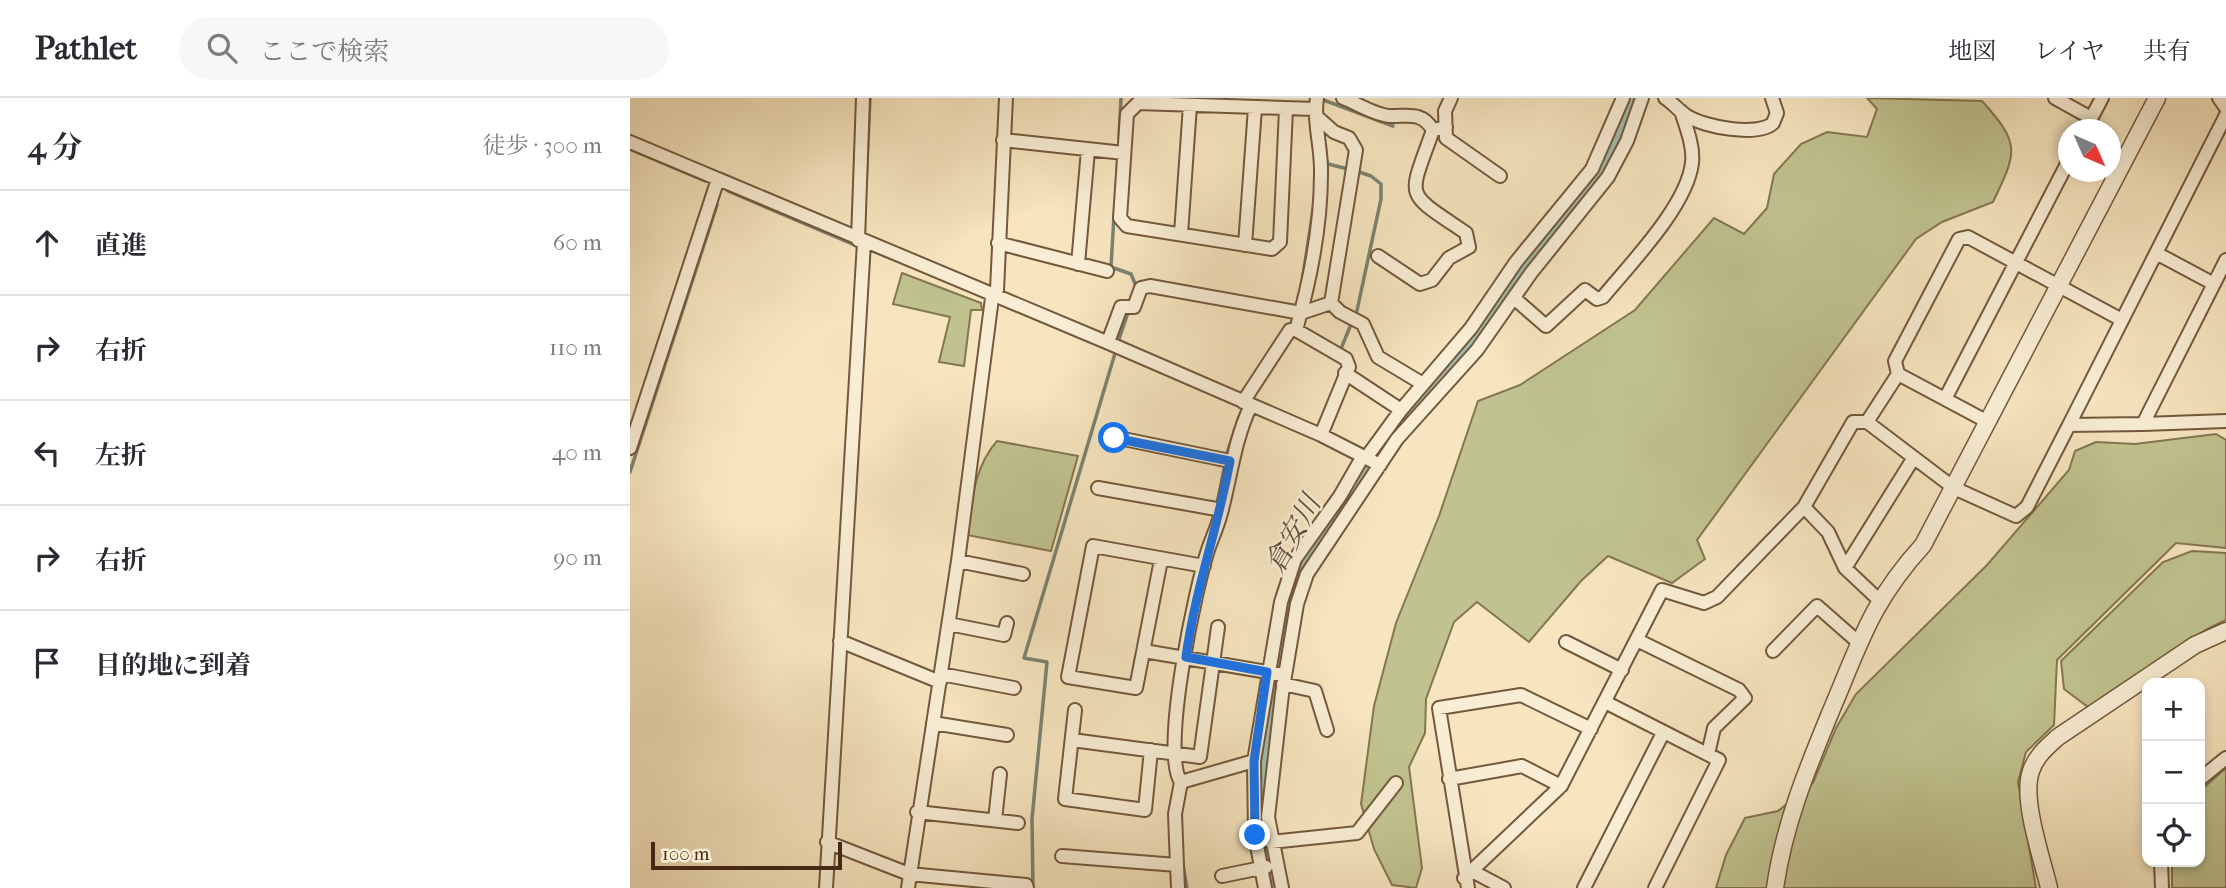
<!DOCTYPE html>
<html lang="ja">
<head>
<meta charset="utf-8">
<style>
  :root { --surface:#fff; --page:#f7f7f7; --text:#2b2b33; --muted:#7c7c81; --line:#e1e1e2 }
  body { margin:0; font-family:"IM FELL French Canon","Noto Serif JP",serif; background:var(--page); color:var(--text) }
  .controls { position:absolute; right:21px; bottom:21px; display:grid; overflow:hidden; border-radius:14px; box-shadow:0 4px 10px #0003 }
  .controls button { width:63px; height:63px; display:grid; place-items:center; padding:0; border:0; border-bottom:2px solid var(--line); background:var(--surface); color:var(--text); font:35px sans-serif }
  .compass { position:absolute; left:1428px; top:21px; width:63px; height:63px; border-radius:50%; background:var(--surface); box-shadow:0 4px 10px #0003; rotate:135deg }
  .scale { position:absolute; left:21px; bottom:18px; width:191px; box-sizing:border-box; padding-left:7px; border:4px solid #482911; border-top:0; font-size:19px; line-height:24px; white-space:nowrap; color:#482911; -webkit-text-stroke:5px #f9eed5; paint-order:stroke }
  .stop { position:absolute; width:21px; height:21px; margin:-16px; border:5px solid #1a73e8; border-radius:50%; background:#fff }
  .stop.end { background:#1a73e8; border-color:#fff; box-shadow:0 2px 7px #0008 }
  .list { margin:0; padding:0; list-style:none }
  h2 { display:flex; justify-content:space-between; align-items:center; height:91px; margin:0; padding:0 28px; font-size:30px }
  h2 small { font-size:23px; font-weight:400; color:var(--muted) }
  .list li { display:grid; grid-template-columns:46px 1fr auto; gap:21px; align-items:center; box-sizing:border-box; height:105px; padding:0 28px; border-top:2px solid var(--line) }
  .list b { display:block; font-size:26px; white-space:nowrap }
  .list em { font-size:23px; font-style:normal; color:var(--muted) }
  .icon { flex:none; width:38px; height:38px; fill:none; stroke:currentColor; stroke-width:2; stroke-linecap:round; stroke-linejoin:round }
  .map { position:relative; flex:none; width:1596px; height:790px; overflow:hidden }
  header { display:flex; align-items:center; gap:42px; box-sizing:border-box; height:98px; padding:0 35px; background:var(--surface); border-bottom:2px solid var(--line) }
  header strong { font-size:33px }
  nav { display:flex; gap:38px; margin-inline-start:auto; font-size:24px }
  .search { width:490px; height:63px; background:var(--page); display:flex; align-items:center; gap:18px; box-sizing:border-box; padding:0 24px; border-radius:38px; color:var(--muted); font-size:26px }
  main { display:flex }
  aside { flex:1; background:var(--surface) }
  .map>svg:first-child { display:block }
</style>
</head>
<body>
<header>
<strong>Pathlet</strong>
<div class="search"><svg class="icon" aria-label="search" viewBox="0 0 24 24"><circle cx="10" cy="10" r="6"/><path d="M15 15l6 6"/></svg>ここで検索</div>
<nav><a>地図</a><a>レイヤ</a><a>共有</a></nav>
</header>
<main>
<aside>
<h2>4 分<small>徒歩 · 300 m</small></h2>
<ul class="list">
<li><svg class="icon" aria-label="ahead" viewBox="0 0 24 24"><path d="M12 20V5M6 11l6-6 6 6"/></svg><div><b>直進</b></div><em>60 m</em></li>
<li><svg class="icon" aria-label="right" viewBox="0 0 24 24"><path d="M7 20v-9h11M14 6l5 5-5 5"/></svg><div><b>右折</b></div><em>110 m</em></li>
<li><svg class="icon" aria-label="left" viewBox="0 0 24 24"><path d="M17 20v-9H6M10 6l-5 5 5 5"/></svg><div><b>左折</b></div><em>40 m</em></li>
<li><svg class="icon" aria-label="right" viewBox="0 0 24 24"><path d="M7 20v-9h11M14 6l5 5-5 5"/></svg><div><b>右折</b></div><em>90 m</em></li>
<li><svg class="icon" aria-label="arrive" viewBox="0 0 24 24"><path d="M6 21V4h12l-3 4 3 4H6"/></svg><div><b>目的地に到着</b></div></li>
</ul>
</aside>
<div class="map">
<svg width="1596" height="790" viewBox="0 0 1596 790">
  <rect width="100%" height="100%" fill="#f6e5bf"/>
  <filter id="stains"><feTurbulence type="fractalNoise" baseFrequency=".00286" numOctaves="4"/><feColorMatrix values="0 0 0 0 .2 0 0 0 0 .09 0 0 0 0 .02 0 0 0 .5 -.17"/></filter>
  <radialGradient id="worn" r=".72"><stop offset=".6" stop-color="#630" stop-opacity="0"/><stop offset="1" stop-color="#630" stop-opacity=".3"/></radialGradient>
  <!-- green -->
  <path fill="#c0c38f" stroke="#847650" stroke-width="2" d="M1237,0L1352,3C1391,46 1387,54 1363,104L1312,124L1286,141L1067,442L1075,461L1042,485L978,458L951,483L899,544L847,504L824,524L796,601L795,635L779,669L792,770L786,790L762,787L744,751L731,706L744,608L766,525L809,418L848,303L890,287L1005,212L1084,120L1114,136L1137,110L1144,76L1171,46L1197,34L1237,39L1247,11Z
    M272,175L351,205L352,212H341L334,268L309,264L320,219L263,206Z
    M1586,336L1596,342V450L1546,445L1427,562L1424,627L1396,654L1388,684L1406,790H1086L1096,757L1115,720L1148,713L1183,685L1206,630L1226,596L1357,467L1439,372L1445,353L1466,344L1505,346Z
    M367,343L448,358L421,453L337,437C342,403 344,369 367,343Z
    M1562,453L1596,455V522L1577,531L1458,609L1434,591L1431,563L1533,464Z
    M1596,670V790H1542V764H1570V693Z"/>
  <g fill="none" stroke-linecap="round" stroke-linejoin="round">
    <!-- stream -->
    <path stroke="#7b8371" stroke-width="3.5" d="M691,1L763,28
      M489,40L491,0
      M0,51L75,83
      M696,60L698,66L718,71
      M236,87L240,0
      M98,93L227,148
      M486,93L488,60
      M484,118L481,169L501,176L506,188
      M238,151L279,168
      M672,184L684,105
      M392,215L430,231
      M726,217L751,101V86L741,78L726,73
      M488,244L499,212
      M710,253L722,224
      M596,358L609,319
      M0,374L87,107
      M588,403L595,366
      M553,767L557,790
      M403,790L402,721L417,564L394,560L486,252"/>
    <!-- river -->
    <path stroke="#9dbfb1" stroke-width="23" d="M768,328L845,239L892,169L966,80L986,48L1001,0
      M645,790L632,722L634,667L647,565L662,488L682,448L739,367"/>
    <!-- minor casing -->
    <g stroke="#74583c" stroke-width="16">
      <path id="minor" d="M713,0C726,5 745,17 759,18C776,19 791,12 803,32L816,29
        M821,0L815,13L816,40L870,78
        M1035,0C1043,5 1049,13 1057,18C1074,29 1128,39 1143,25L1147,15L1142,0
        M1425,0L1461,20
        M1589,0L1596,10
        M656,11L650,144L642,151L497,128L490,120L497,16L508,5L685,11
        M1455,32L1472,0
        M373,42L494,55
        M0,44L88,81L0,350
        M88,81L481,246L691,337L750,367
        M551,136L560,7
        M228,142L233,0
        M368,145L477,173
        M615,147L625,10
        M1526,155L1584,186
        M748,158L790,186L802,182L819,160L839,149L836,135C773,92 778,103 803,32
        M448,166L458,52
        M884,200L916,228L955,192L967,201L973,199C1000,166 1057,108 1062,65C1064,48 1056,29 1051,13
        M701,205L710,214L733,226L748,259L793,286
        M666,232L716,261L719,269L691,337
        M478,244L491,209H504L511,190L520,188L671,215L701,205L726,52L719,40L704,34L686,18
        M715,275L771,312
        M1268,276L1358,324
        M1315,301L1438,64
        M613,304L660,232H666C680,183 691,127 691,76C692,50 683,26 687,0
        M1237,324L1268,276L1265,263L1329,141L1338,139L1492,222
        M1513,326L1596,323
        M1439,327L1596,17
        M484,339L600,363
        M736,360L771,312L841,230L886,164L962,71L993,0
        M468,390L592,412
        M1174,409L1198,434L1215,470L1249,502
        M531,462L506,590L438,579L463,448L574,468
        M328,463L393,476
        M1215,470L1283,361
        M319,526L374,537L377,525
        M1007,542L1109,592L1115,600L1084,630L1078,656
        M210,543L310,584
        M936,544L992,572
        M514,553L655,577
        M1143,553L1187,508L1228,544
        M311,576L384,590
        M653,586L685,593L697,632
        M975,604L1089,662L1025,790
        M445,612L435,701L515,712L521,652
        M303,625L377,637
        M442,642L570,659L588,529
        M819,681L892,668L931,688
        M1570,681L1596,660
        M551,684C530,655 566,486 579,449C583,438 588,427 591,415C601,378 604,343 621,307
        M551,684L624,663
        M287,714L388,725
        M365,722L370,676
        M197,744L279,776L396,787L397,790
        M641,744L727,735L766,685
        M432,758L547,767L548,790
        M1531,764L1532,790
        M547,767L545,716L551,684
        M842,773L874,790
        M592,778L636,769
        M834,780L931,688L1032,492L1074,505L1087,499L1174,409L1223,324H1237L1324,390L1386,418L1397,409L1439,327L1513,326L1596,162
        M196,790L234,144
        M278,790L328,463L362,200L367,192L376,0
        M635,790L625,737L624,663L651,504L665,461L710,398L733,358
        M652,790L638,719L652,596L667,506L677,476L767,341L847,252L901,175L978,79L997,43L1012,0
        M838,790L809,610L891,597L961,631
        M954,790L1033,635"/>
    </g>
    <!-- tertiary casing -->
    <g stroke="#74583c" stroke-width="19">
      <path id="tertiary" d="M1145,790C1154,727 1177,671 1201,613C1230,545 1241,504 1293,447L1527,0
        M1419,790C1412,760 1391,701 1401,673C1406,658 1417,649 1428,639L1565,547L1596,533"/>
    </g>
    <!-- minor -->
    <use href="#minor" stroke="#f9eed5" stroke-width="12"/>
    <!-- tertiary -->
    <use href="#tertiary" stroke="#f9eed5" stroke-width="16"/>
  </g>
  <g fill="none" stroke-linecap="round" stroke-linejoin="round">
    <!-- route -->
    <path stroke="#1a73e8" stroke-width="9" d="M484,340L600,363C588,430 565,492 556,559L637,574L624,663L625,737"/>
  </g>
  <g text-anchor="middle" stroke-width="5" stroke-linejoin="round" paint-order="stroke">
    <!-- water labels -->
    <g font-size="28" font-style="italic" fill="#5d4e39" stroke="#f9eed5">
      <text transform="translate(662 436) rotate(-61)" y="10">倉安川</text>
    </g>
  </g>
  <rect width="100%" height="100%" filter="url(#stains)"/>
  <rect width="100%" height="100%" fill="url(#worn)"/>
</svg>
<div class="controls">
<button>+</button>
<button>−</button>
<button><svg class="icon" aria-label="locate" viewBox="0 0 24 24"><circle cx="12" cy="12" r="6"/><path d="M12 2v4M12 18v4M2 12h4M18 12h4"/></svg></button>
</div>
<svg class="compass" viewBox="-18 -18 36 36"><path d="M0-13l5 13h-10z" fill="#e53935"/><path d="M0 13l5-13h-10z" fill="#7c7c81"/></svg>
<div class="scale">100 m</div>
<div class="stop" style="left:484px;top:340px"></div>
<div class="stop end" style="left:625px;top:737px"></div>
</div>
</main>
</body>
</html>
